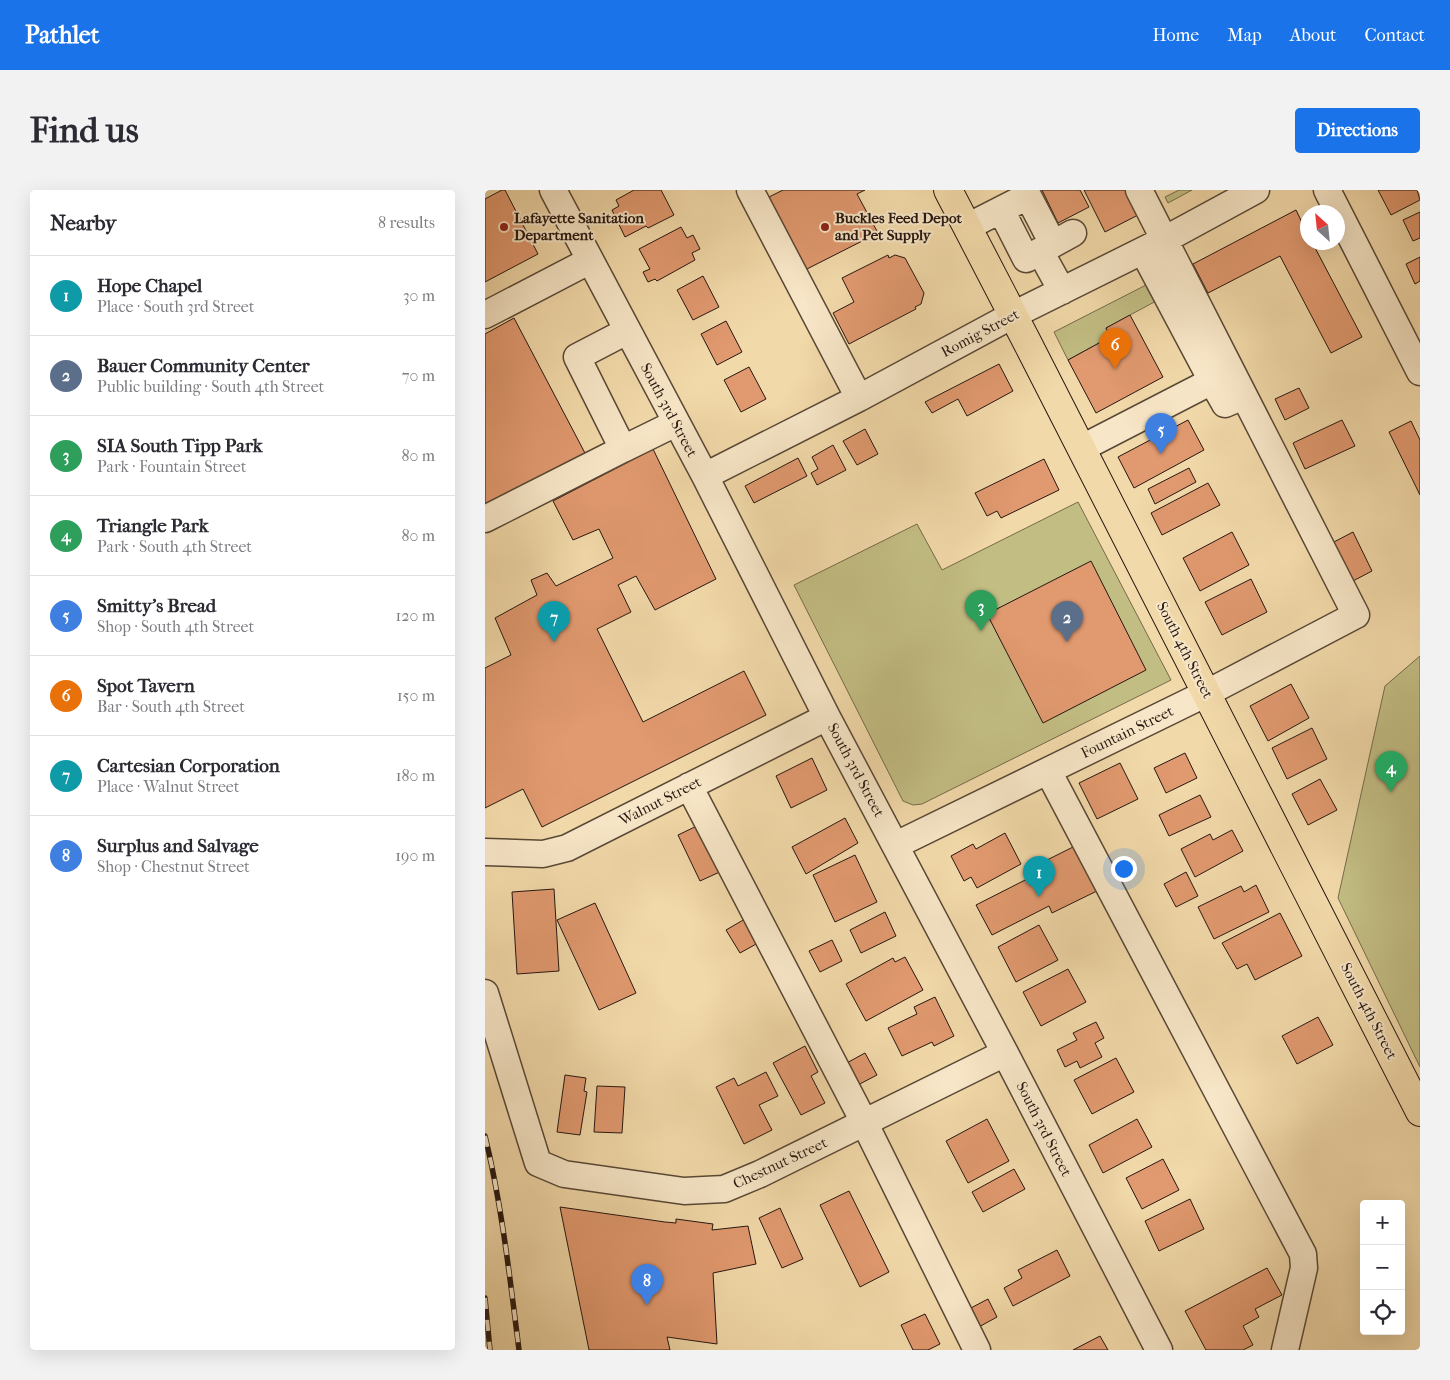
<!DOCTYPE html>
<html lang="en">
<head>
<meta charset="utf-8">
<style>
  :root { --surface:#fff; --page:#f2f2f3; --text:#2b2b33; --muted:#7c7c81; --line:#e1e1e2; --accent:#1a73e8 }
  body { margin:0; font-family:"IM FELL French Canon",serif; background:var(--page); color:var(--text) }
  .controls { position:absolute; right:15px; bottom:15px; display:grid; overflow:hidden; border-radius:5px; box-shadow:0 5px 20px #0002 }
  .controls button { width:45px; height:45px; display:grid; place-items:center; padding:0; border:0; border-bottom:1px solid var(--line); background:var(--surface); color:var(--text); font:25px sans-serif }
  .compass { position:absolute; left:815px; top:15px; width:45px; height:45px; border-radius:50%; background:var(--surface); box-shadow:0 5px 20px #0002; rotate:333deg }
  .you { position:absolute; left:638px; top:678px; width:18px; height:18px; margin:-12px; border:4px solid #fff; border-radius:50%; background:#1a73e8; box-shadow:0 0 0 8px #1a73e833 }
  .badge { display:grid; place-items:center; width:32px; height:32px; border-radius:50%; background:var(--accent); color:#fff; font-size:16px; font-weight:700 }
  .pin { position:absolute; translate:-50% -41px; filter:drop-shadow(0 1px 2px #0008) }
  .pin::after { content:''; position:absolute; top:26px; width:18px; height:15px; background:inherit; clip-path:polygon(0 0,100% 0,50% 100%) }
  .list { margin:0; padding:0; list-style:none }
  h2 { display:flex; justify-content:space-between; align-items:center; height:65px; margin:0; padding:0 20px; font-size:21px }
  h2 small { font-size:16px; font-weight:400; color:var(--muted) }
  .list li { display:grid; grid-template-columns:32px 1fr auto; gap:15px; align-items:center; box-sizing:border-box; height:80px; padding:0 20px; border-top:1px solid var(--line) }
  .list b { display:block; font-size:19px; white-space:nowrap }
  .list p { margin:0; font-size:16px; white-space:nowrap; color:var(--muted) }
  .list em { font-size:16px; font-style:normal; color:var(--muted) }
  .icon { flex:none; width:28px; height:28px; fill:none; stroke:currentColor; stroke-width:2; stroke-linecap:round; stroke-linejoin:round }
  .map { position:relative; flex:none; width:935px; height:1160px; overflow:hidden; border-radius:5px }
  header { display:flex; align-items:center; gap:30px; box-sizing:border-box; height:70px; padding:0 25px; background:var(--accent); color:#fff }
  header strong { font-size:24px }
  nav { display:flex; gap:28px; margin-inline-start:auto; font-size:18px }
  .intro { display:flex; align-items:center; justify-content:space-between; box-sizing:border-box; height:120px; padding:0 30px }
  h1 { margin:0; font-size:35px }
  .button { padding:12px 22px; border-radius:5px; background:var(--accent); color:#fff; font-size:18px; font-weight:700 }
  main { display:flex; gap:30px; padding:0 30px }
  aside { flex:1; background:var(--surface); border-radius:5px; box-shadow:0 5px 20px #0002 }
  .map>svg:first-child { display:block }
</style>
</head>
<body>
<header>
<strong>Pathlet</strong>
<nav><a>Home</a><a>Map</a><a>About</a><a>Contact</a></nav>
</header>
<div class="intro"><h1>Find us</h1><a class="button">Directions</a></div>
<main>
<aside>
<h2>Nearby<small>8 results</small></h2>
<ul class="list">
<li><span class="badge" style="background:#0f9aa8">1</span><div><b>Hope Chapel</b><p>Place · South 3rd Street</p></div><em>30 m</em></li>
<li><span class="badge" style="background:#5c6f8a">2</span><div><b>Bauer Community Center</b><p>Public building · South 4th Street</p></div><em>70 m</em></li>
<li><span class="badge" style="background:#2e9e5b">3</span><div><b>SIA South Tipp Park</b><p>Park · Fountain Street</p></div><em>80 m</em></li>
<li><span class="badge" style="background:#2e9e5b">4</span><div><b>Triangle Park</b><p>Park · South 4th Street</p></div><em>80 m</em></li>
<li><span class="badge" style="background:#3f7fe0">5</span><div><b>Smitty's Bread</b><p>Shop · South 4th Street</p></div><em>120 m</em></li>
<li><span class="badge" style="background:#e8710a">6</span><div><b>Spot Tavern</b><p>Bar · South 4th Street</p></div><em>150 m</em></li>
<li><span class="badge" style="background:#0f9aa8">7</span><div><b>Cartesian Corporation</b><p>Place · Walnut Street</p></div><em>180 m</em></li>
<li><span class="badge" style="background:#3f7fe0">8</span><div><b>Surplus and Salvage</b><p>Shop · Chestnut Street</p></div><em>190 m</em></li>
</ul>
</aside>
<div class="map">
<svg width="935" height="1160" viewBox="0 0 935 1160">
  <rect width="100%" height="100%" fill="#f2d9a9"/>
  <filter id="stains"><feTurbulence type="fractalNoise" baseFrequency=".004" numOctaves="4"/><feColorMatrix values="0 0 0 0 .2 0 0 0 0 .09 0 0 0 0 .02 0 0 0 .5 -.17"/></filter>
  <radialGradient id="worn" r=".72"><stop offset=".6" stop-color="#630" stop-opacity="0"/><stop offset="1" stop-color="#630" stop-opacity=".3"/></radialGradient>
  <!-- green -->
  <path fill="#c2bd83" stroke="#746a4a" d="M694,0H707L683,13L680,7Z
    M661,95L673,110L621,138L625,147L583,170L569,142Z
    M593,312L686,490L437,614L428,615L418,611L309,395L432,334L457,380Z
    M935,466V877L853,708L900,496Z"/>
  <!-- building -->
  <path fill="#e1996f" stroke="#261710" d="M17,0H20L53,64L0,92V9Z
    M149,0H176L189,25L163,38L161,36L140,47L127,20L134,16L131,10Z
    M298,0H380L372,4L393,43L314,83L282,8Z
    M557,0H595L604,17L573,33Z
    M599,0H642L655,24L620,42Z
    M893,0H932L935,10L906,25Z
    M811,20L822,43V52H827L877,147L846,163L795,66L723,103L708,74Z
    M935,22V48L928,51L918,30Z
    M196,37L202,48L208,45L215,59L207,63L210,70L172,91L170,89L163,92L158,82L165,79L154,59Z
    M403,65L404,68L410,65L420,68L439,103L436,114L430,117L431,119L364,154L348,123L369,112L357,88Z
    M935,67V91L930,94L921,74Z
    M218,86L234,117L208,130L192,100Z
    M645,125L678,187L611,223L583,170L625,147L621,138Z
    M29,128L101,265L0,318V144Z
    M241,131L257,162L232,175L216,144Z
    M514,174L528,201L482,226L473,209L447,223L440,212Z
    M264,177L281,209L256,222L239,190Z
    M814,198L824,218L800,230L790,209Z
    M703,230L719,260L649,298L633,267Z
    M857,230L870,256L820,279L808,253Z
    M926,231L935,250V305L904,242Z
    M380,239L393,264L372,275L358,251Z
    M348,255L361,280L332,295L326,283L333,279L327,267Z
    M168,259L231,389L170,420L151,386L133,395L146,422L112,439L158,532L259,481L281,525L57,637L38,599L0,618V478L26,465L10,428L52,405L46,390L62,383L71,396L128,368L114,339L88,350L68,311Z
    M313,268L322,286L269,313L260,296Z
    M559,269L574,300L516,328L512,321L502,326L490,303Z
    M704,278L711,292L670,314L663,299Z
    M723,293L735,315L677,345L666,323Z
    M747,342L764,375L715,401L698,368Z
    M868,342L887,381L866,392L847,353Z
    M606,371L661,480L558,533L502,424Z
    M766,389L782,422L737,445L720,412Z
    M806,494L824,528L783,551L765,516Z
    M827,538L842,569L802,589L787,558Z
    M700,563L712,588L681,603L669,578Z
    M327,568L342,600L306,618L291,586Z
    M635,573L653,609L612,629L594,593Z
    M835,589L852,620L823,635L807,604Z
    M715,605L726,627L684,646L674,625Z
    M360,628L373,653L321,684L307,657Z
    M216,634L239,680L215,691L193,645Z
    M747,640L758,661L710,687L696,659L725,644L728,650Z
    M520,643L536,674L492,698L486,687L479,691L466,666L488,654L491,659Z
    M594,654L616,699L567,723L564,716L507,745L491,715L548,686L544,679Z
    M370,665L392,712L350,732L328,685Z
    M701,682L713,706L691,717L679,694Z
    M771,695L784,722L729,749L713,717L756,696L759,702Z
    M69,699L74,781L32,784L27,702Z
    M110,713L151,803L114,820L72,730Z
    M400,722L411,746L376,763L365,740Z
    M795,723L817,766L770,790L762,774L752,779L737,753Z
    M260,729L273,753L255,763L241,740Z
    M554,735L573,770L531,792L513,757Z
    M347,750L357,771L335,782L324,761Z
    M420,767L438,800L381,831L361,794L408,768L410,772Z
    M583,779L601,812L556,836L538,802Z
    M450,807L469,846L449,856L447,852L417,866L403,838L432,824L429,817Z
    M833,827L848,855L812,874L797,846Z
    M611,832L619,848L610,853L617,867L595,878L592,871L580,877L572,860L592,850L588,843Z
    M320,856L333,882L326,886L340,913L316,925L288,873Z
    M380,863L392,885L369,897L358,875Z
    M631,868L649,902L607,924L589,890Z
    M281,882L293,906L274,915L287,940L259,954L231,897L249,888L253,896Z
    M80,885L101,888L99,901L102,902L95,945L72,942Z
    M112,896L140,897L137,943L109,942Z
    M502,929L524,971L483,993L461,951Z
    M652,929L667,957L618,983L604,955Z
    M678,969L694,1000L657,1019L641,988Z
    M529,979L540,999L498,1022L487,1002Z
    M364,1001L404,1082L375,1097L335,1015Z
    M705,1009L719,1039L674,1061L660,1031Z
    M75,1017L180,1032L191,1033V1029L228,1034L227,1040L263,1036L271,1074L228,1083L232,1154L182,1147L185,1160H104Z
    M295,1018L318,1069L297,1078L274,1028Z
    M572,1060L585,1086L528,1116L519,1098L537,1088L533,1080Z
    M782,1078L797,1105L770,1119L774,1127L758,1136L768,1155L758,1160H721L700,1121Z
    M503,1109L512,1127L492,1138L482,1120Z
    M440,1124L455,1154L443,1160H428L416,1135Z
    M615,1146L623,1160H588Z"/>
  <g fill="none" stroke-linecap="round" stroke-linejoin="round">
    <!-- minor casing -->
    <g stroke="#594836" stroke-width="29">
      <path id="minor" d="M68,0L220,286L342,527L520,863L674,1160
        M265,0L374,208
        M842,0L935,182
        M516,20L541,69L588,43
        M482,37L543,6L568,54
        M555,61L577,101
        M0,125L104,71
        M142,141L92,167L138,259L191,233
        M727,191L740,214L759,206
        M597,258L727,191L658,61
        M220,286L374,208L528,125L679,50L771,0
        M0,329L138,259
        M563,581L818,1064L819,1078L800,1160
        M204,596L379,932L492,1160
        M411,655L722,503L871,425L654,0
        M0,662L58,664L82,658L342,527
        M0,803L53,973L79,984L199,1001L239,999L275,984L520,863"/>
    </g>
    <!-- major casing -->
    <g stroke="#261710" stroke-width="30">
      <path id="major" d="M463,0L542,152L935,922"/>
    </g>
    <!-- minor -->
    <use href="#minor" stroke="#f7e6c7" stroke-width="26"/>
    <!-- major -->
    <use href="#major" stroke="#f2d9a9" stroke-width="28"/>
    <!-- rail casing -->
    <g stroke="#261710" stroke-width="5.5">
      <path id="rail" d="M0,946C17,1016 25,1089 34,1160
        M0,1108L5,1160"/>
    </g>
    <!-- rail -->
    <use href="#rail" stroke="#f7e6c7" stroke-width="4" stroke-dasharray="11" stroke-linecap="butt"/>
  </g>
  <!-- markers -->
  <g fill="#8f2418" stroke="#f7e6c7" stroke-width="2">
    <circle cx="19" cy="37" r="5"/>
    <circle cx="340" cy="37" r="5"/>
  </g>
  <g text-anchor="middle" stroke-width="4" stroke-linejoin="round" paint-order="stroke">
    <!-- poi labels -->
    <g font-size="15" font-weight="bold" fill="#261710" stroke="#f7e6c7" text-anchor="start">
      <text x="29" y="33">Lafayette Sanitation<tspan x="29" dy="17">Department</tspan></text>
      <text x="350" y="33">Buckles Feed Depot<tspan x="350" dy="17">and Pet Supply</tspan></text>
    </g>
    <!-- street labels -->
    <g font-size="15" fill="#261710" stroke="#f7e6c7">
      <text transform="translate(495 143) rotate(-28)" y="5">Romig Street</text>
      <text transform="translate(184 220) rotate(62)" y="5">South 3rd Street</text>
      <text transform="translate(700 460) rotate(63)" y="5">South 4th Street</text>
      <text transform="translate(642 542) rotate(-26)" y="5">Fountain Street</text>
      <text transform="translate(371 580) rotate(62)" y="5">South 3rd Street</text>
      <text transform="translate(175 611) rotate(-27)" y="5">Walnut Street</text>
      <text transform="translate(884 821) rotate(63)" y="5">South 4th Street</text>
      <text transform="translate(559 939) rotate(63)" y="5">South 3rd Street</text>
      <text transform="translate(295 973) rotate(-25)" y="5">Chestnut Street</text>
    </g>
  </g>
  <rect width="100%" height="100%" filter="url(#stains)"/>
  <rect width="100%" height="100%" fill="url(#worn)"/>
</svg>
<div class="controls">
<button>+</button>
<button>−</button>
<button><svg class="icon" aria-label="locate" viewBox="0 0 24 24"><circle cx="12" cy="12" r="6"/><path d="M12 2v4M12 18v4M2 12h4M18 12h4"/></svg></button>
</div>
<svg class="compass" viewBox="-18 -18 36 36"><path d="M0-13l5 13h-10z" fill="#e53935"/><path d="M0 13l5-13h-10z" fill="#7c7c81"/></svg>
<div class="you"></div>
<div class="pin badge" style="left:554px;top:707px;background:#0f9aa8">1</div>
<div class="pin badge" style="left:582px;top:452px;background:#5c6f8a">2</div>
<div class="pin badge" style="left:496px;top:441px;background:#2e9e5b">3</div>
<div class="pin badge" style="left:906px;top:602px;background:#2e9e5b">4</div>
<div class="pin badge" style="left:676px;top:264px;background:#3f7fe0">5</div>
<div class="pin badge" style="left:630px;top:179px;background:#e8710a">6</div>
<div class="pin badge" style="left:69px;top:452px;background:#0f9aa8">7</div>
<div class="pin badge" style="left:162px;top:1115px;background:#3f7fe0">8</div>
</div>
</main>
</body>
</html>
